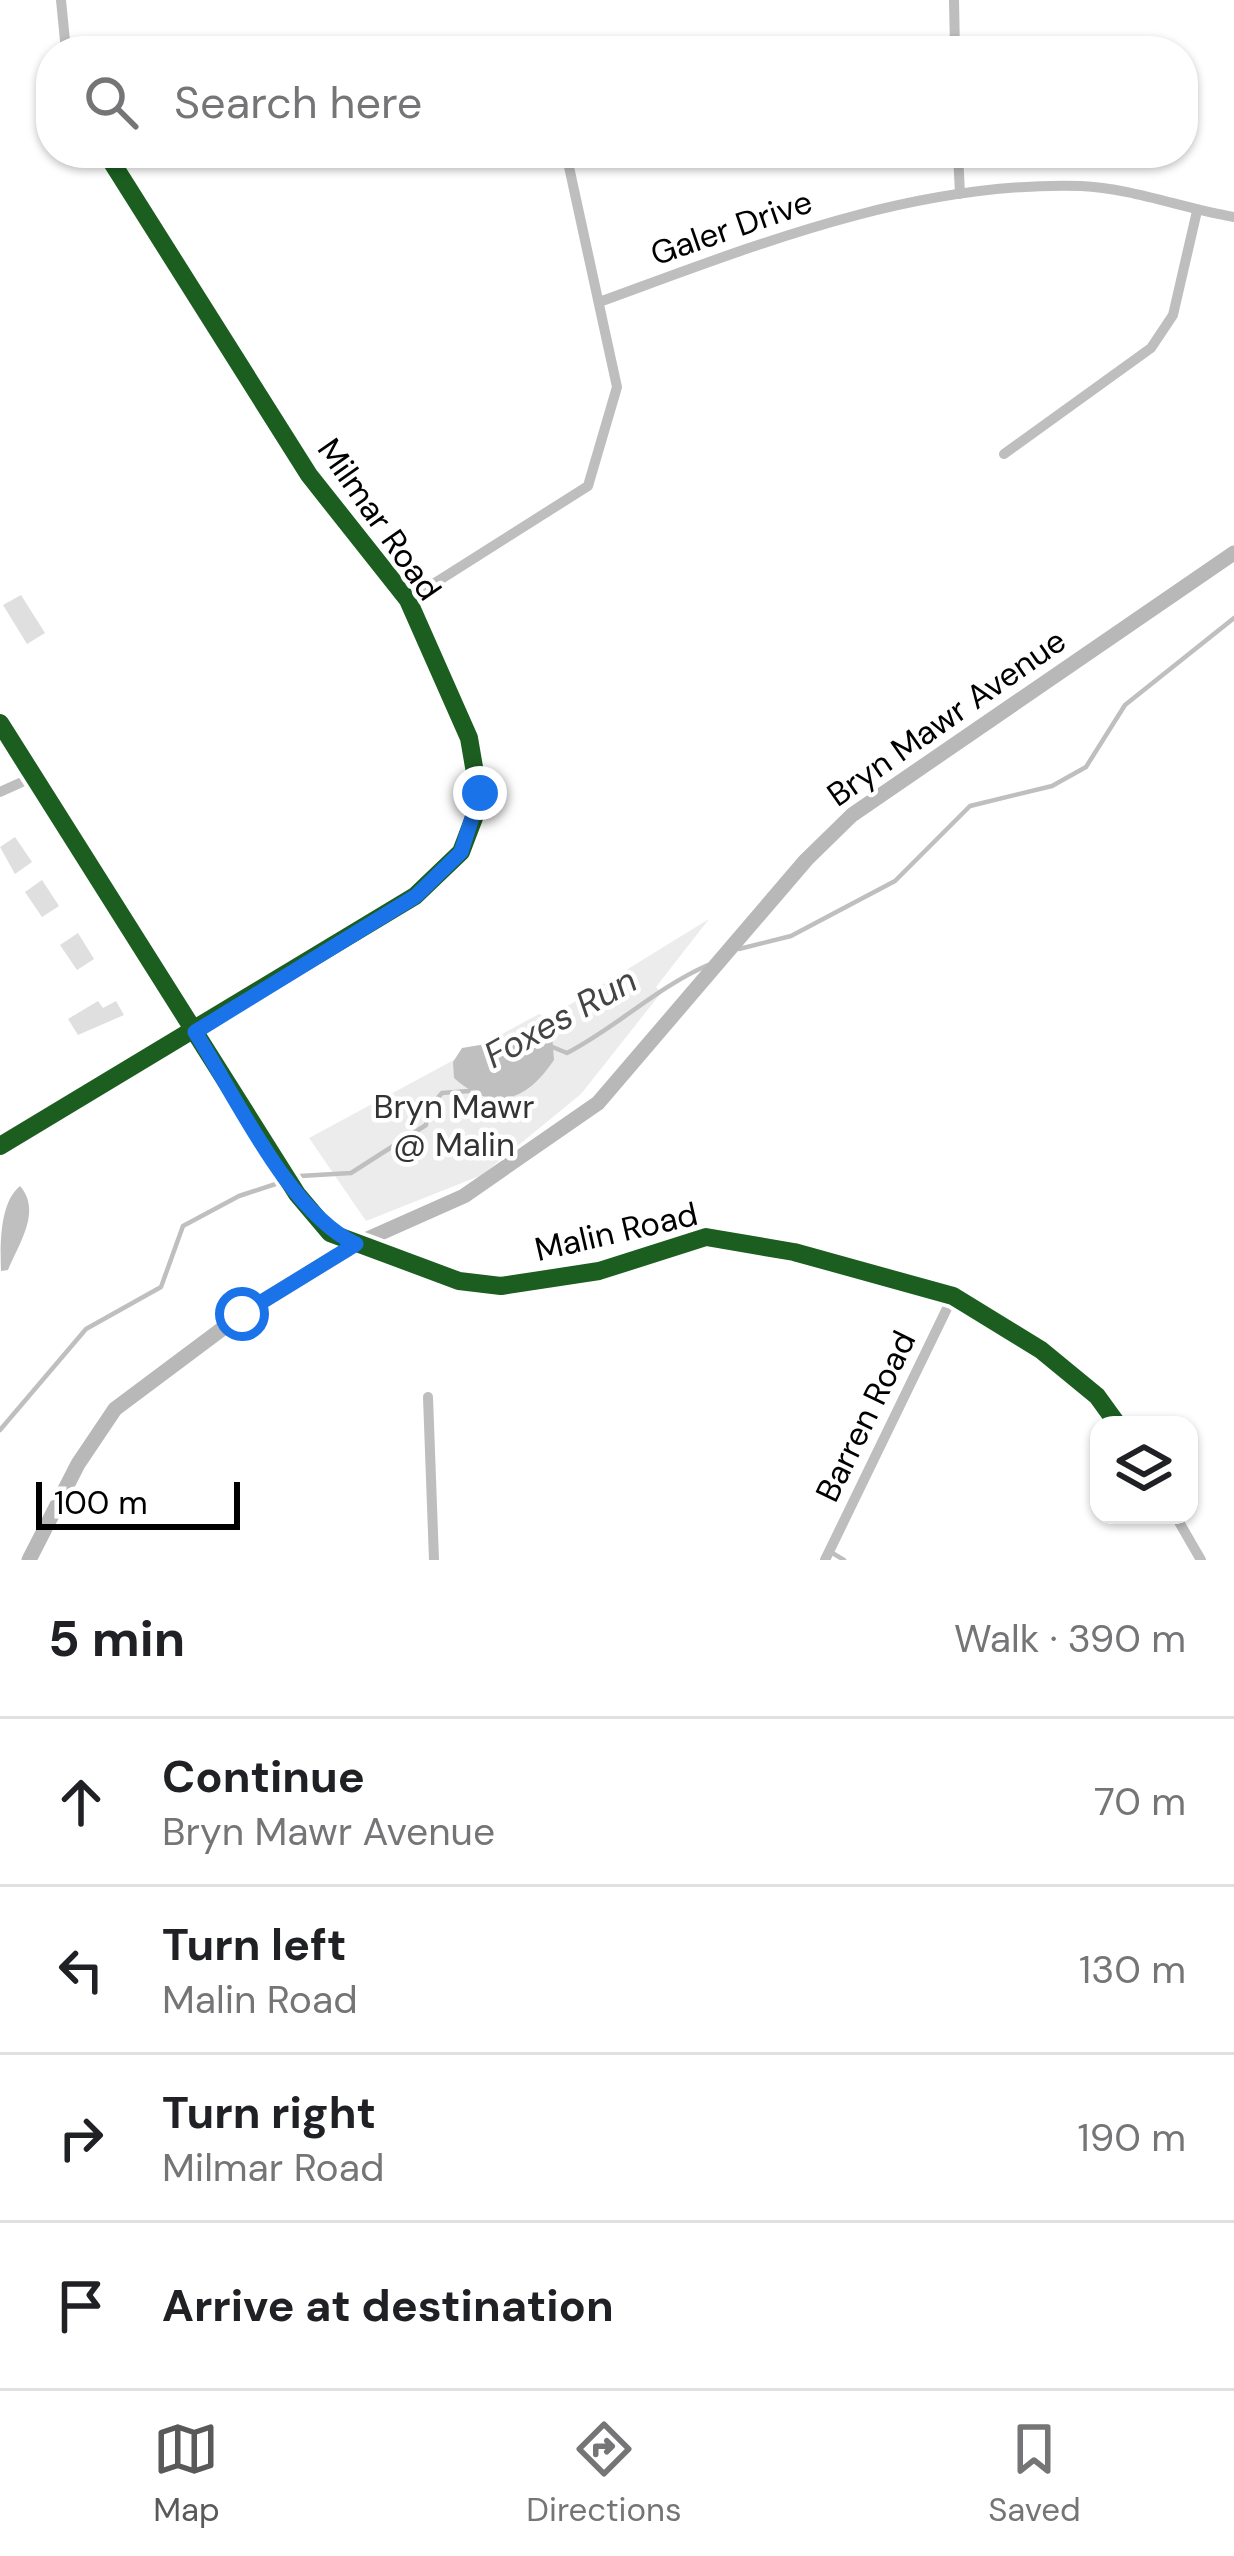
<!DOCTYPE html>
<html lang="en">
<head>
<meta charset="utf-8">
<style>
  :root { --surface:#fff; --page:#f6f6f6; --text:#202124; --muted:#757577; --line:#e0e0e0; --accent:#595959 }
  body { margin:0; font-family:"DM Sans",sans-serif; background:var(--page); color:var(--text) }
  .controls { position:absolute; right:36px; bottom:36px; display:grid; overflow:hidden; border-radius:24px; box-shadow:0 3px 9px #0004 }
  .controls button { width:108px; height:108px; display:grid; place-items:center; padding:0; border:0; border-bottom:3px solid var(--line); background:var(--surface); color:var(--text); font:60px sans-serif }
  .scale { position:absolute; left:36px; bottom:30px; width:204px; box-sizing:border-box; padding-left:12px; border:6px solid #000; border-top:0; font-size:33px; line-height:42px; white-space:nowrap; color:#000; -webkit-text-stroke:9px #fff; paint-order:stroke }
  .stop { position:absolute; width:36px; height:36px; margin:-27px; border:9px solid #1a73e8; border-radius:50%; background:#fff }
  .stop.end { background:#1a73e8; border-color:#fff; box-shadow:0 3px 12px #0008 }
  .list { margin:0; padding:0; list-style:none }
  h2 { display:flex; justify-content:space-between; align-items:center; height:156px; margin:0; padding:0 48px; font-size:51px }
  h2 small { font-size:39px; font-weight:400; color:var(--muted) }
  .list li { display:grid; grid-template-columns:78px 1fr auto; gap:36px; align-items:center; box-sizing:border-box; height:168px; padding:0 48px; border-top:3px solid var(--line) }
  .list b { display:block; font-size:45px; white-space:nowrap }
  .list p { margin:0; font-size:39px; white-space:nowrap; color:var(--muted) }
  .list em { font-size:39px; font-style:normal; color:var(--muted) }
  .icon { flex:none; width:66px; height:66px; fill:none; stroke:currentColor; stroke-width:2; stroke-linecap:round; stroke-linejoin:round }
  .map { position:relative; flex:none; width:1234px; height:1560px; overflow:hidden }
  .search { position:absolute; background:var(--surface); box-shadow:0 3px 9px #0004; left:36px; right:36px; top:36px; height:132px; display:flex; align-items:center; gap:30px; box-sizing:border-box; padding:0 42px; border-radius:48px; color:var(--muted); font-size:45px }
  .sheet { height:828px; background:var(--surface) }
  nav { display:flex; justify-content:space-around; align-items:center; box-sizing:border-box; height:168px; border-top:3px solid var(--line); background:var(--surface); font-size:33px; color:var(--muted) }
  nav a { display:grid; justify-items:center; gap:6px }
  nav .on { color:var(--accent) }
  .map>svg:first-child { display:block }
</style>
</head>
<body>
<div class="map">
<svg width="1234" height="1560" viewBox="0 0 1234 1560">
  <rect width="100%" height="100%" fill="#fff"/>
  <!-- green -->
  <path fill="#ececec" d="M709,919L656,987L661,993L581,1094L482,1175L366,1221L309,1138L539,1014L548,1018Z"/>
  <!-- water -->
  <path fill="#bfbfbf" d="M552,1033L554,1060C525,1103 493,1112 454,1078L453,1062L462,1048Z
    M20,1186C42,1211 19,1243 8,1270L1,1271C0,1243 0,1202 20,1186Z"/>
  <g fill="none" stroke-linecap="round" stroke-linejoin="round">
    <!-- stream -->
    <path stroke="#bfbfbf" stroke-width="4.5" d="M739,949L791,936L895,881L970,806L1052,786L1086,767L1125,705L1234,618
      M550,1046L567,1053C617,1027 656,988 708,965
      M0,1430L86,1329L161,1287L183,1226L239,1196L300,1176L351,1173L426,1125L428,1109L442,1093L469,1091"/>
  </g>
  <!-- building -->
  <path fill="#dfdfdf" d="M21,595L45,633L27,644L3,605Z
    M15,837L32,862L15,874L0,847Z
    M42,880L59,906L42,917L25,892Z
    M78,933L94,959L77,970L60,945Z
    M98,1001L103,1008L116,1001L124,1015L78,1035L68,1019Z"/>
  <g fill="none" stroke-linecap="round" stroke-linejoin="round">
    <!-- lane -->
    <path stroke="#bebebe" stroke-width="4.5" d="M829,1551L844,1560"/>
    <!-- street -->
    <path stroke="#bebebe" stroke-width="10" d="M61,0L66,51
      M954,0L955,51
      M958,153L960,194
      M602,301C756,245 914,181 1081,186C1131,188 1185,209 1234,217
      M1004,454L1151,348L1173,315L1197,211
      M408,600L588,486L617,387L566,153
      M0,723L297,1194L330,1233L459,1281L501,1286L599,1271L706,1237L794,1252L953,1296L1041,1350L1097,1396L1118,1425
      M0,792L33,777
      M0,1146L415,896L461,852L480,802L469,738L408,600L309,475L106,153
      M428,1397L434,1560
      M1175,1515L1201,1560
      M825,1560L953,1296"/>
    <!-- secondary -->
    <path stroke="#b8b8b8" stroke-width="15" d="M29,1560L78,1464L115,1409L242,1314L356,1244L464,1196L598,1103L806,860L852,815L1234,553"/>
    <!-- cycleway casing -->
    <g stroke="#fff" stroke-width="26">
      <path id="cycleway" d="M0,723L297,1194L330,1233L459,1281L501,1286L599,1271L706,1237L794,1252L953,1296L1041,1350L1097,1396L1118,1425
        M0,1146L415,896L461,852L480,802L469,738L408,600L309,475L106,153"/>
    </g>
    <!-- cycleway -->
    <use href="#cycleway" stroke="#1b5e20" stroke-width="18"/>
  </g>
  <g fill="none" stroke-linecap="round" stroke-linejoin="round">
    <!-- route -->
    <path stroke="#1a73e8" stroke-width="15" d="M242,1314L356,1244C289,1213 235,1095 195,1032L416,896L461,852L480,793"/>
  </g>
  <g text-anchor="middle" stroke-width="9" stroke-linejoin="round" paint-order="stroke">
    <!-- street labels -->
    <g font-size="33" fill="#000" stroke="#fff">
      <text transform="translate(731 227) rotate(-19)" y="12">Galer Drive</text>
      <text transform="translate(380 519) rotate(55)" y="12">Milmar Road</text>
      <text transform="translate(946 717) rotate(-35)" y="12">Bryn Mawr Avenue</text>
      <text transform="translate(616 1231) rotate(-13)" y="12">Malin Road</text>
      <text transform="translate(865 1416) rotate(-64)" y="12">Barren Road</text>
    </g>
    <!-- park labels -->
    <g font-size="33" fill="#333" stroke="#fff">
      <text x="454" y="1118">Bryn Mawr<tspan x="454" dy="38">@ Malin</tspan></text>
    </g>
    <!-- water labels -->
    <g font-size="36" font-style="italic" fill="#444" stroke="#fff">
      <text transform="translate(560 1017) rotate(-29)" y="13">Foxes Run</text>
    </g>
  </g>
</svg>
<div class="controls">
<button><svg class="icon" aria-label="layers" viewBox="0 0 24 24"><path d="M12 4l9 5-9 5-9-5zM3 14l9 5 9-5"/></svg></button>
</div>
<div class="scale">100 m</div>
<div class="stop" style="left:242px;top:1314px"></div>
<div class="stop end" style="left:480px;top:793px"></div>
<div class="search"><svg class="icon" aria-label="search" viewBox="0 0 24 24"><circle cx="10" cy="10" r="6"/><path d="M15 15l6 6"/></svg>Search here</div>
</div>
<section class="sheet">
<h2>5 min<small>Walk · 390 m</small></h2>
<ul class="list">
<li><svg class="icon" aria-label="ahead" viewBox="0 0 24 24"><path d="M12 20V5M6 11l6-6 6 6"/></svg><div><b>Continue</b><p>Bryn Mawr Avenue</p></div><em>70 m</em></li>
<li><svg class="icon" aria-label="left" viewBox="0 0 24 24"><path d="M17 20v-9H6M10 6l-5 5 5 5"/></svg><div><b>Turn left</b><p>Malin Road</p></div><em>130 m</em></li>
<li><svg class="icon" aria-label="right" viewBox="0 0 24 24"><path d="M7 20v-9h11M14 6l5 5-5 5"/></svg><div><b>Turn right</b><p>Milmar Road</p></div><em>190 m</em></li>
<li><svg class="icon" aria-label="arrive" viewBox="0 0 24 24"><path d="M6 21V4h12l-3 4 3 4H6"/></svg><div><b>Arrive at destination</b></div></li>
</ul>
</section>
<nav>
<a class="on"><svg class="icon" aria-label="map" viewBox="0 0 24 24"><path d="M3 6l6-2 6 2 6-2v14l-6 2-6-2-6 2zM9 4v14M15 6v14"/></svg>Map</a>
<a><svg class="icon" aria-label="directions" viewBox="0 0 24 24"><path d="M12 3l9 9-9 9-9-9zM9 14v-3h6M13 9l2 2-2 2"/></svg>Directions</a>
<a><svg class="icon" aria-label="saved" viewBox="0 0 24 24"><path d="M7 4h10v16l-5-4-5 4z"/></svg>Saved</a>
</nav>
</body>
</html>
